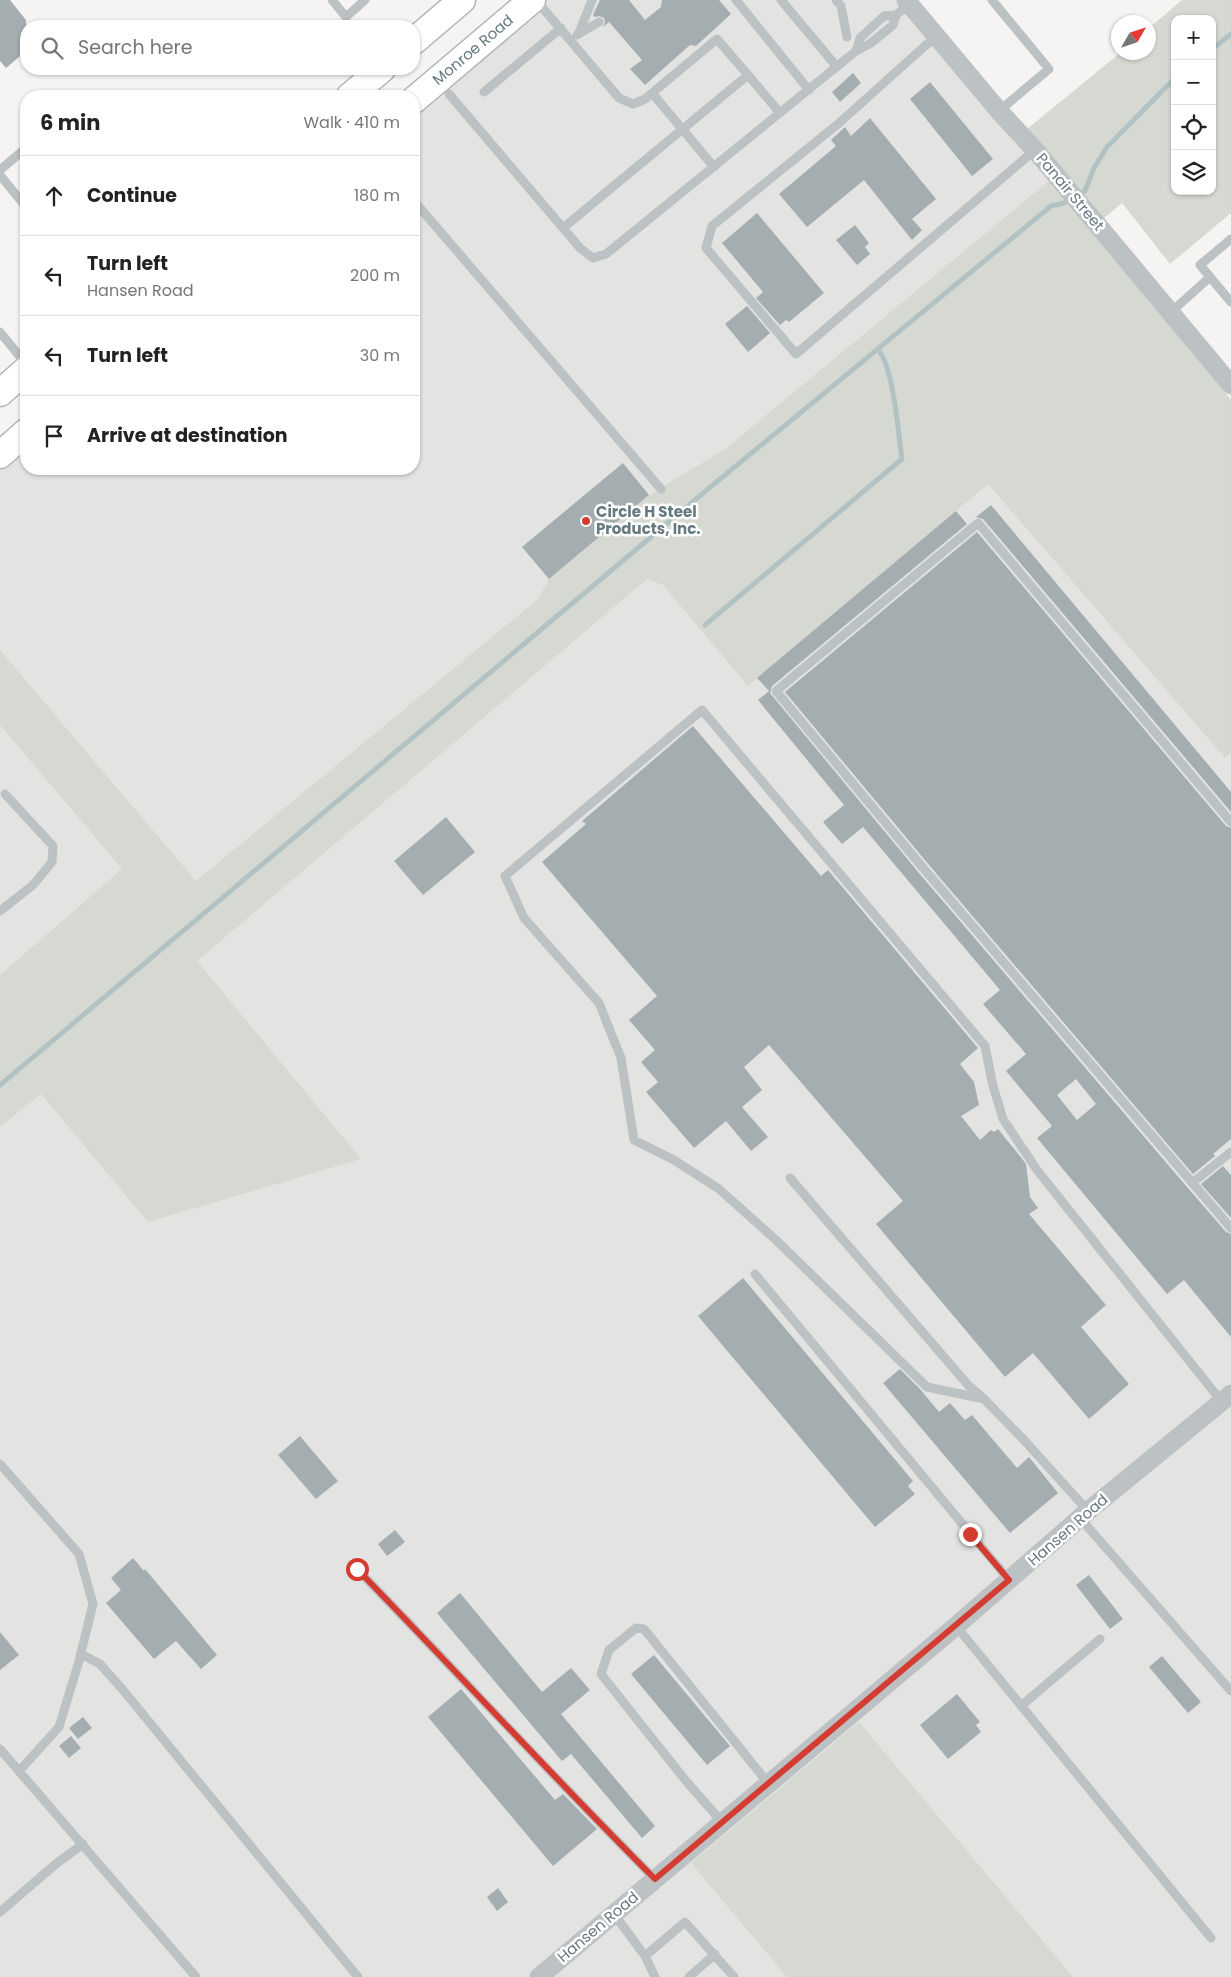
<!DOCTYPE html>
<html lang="en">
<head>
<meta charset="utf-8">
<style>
  :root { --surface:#fff; --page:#f6f6f6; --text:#222; --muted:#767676; --line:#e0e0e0 }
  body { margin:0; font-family:Poppins,sans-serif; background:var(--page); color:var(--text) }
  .controls { position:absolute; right:15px; top:15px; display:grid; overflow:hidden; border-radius:10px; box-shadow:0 1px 4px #0004 }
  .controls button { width:45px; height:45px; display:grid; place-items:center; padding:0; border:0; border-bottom:1px solid var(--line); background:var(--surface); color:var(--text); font:25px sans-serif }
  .compass { position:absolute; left:1111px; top:15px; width:45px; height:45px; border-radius:50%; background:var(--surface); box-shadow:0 1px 4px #0004; rotate:51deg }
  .stop { position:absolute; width:15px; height:15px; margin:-11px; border:4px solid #d43c32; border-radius:50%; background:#fff }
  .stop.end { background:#d43c32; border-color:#fff; box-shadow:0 1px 5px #0008 }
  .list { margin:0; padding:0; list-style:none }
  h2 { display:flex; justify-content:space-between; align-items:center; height:65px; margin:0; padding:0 20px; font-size:21px }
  h2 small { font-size:16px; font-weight:400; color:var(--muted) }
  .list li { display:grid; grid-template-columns:32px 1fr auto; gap:15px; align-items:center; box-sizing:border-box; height:80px; padding:0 20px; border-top:1px solid var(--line) }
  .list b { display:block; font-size:19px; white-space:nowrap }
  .list p { margin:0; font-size:16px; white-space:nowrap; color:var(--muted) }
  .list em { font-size:16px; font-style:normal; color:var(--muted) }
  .icon { flex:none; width:28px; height:28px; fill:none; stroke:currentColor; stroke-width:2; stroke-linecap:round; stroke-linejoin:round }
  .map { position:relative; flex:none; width:1231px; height:1977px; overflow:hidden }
  .search { position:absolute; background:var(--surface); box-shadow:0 1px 4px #0004; left:20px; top:20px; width:400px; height:55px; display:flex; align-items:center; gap:12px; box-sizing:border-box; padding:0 18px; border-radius:20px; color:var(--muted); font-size:19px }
  .panel { position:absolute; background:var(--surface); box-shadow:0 1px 4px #0004; left:20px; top:90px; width:400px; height:385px; border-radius:20px }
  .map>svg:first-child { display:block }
</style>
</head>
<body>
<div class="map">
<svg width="1231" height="1977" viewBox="0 0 1231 1977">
  <rect width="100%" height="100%" fill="#f5f4f2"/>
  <!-- built -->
  <path fill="#e3e4e2" d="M537,0H899L1231,400V1977H0V464L26,441V469H414V107Z"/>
  <!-- green -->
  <path fill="#d6d9d1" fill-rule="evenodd" d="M1182,0H1231V213L1170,264L1122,203L1103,219L1027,129L1120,53L1148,52L1149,28ZM1175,19H1212V191H1175Z
    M1050,180L1231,400V753L1225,758L988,484L748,686L663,585L647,579L197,961L361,1159L148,1222L41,1094L0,1127V975L122,869L0,725V650L196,881L538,599L549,579L649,495L724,450Z
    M859,1722L1073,1977H787L691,1863Z"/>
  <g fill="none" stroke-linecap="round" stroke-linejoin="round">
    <!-- stream -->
    <path stroke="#b2c2c3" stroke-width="5" d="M1212,49L1231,34
      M1079,195L1085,191L1094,168L1107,147L1175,78
      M705,625L902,459C898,432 894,369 878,349
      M0,1085L708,489L1051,206L1064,203L1071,199"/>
  </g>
  <!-- building -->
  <path fill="#a4adb0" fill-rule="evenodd" d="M0,0H10L26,20V51L6,68L0,61Z
    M600,0H629L645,20L661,7L662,0H719L731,14L696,46L690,45L645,85L630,69L642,60L609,22L603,27L605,22L604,18L599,16L595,17L593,15Z
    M853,73L861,83L840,102L832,92Z
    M930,82L993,159L972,176L910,99Z
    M870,118L936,199L912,219L922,230L912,240L864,180L807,227L779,194L836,146L831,140L845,127L851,136Z
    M757,213L824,293L789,322L786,320L780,325L756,298L763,292L722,243Z
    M855,225L869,243L865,247L870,254L857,265L836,240Z
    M747,306L770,333L748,352L725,324Z
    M623,463L649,495L549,579L522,547Z
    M991,505L1231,792V812L983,519L976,517Z
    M956,511L967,524L772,686L770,693L919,873L1187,1187L1226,1232L1231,1234V1337L1184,1280L1167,1294L1037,1138L1052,1126L1006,1071L1026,1054L983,1004L1000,990L863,827L842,844L823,822L844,805L758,700L769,691L757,678ZM1076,1079L1096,1104L1077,1120L1057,1095Z
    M977,532L1226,826L1231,828V1139L1213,1154L1215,1156L1193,1174L929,865L785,692Z
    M693,726L821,876L828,870L978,1048L960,1064L974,1082L979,1105L961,1116L980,1140L991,1130L994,1132L998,1129L1023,1160L1026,1164L1030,1197L1038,1208L1029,1214L1106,1305L1081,1327L1129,1384L1089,1419L1033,1353L1005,1377L876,1224L903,1201L769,1045L744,1067L762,1090L742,1107L768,1137L751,1151L726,1121L694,1148L646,1092L658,1082L641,1062L655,1050L629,1020L657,996L542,862L586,824L582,821Z
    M446,817L475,852L423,895L394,861Z
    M1223,1166L1231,1175V1218L1201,1184Z
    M743,1278L913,1481L908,1486L915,1494L875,1527L698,1316Z
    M900,1369L920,1389L939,1412L950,1403L965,1420L972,1415L1017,1468L1029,1457L1058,1493L1010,1533L883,1383Z
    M300,1436L338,1481L316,1499L278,1455Z
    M395,1530L405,1542L387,1556L378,1544Z
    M133,1558L144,1571L145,1569L217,1655L201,1669L176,1641L154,1659L106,1603L121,1590L111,1578Z
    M1089,1575L1123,1619L1110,1629L1076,1585Z
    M460,1593L542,1692L571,1668L590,1690L561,1714L655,1826L642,1838L571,1754L562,1761L437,1613Z
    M0,1632L19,1655L0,1670Z
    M654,1655L730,1746L707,1765L631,1674Z
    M1162,1656L1201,1702L1188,1713L1149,1667Z
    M461,1689L555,1800L563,1794L597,1829L553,1866L428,1717Z
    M957,1694L980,1722L976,1725L981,1732L948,1759L920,1725Z
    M83,1717L92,1728L78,1739L69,1728Z
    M71,1736L81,1748L69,1758L59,1746Z
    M498,1888L508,1902L497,1911L487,1897Z"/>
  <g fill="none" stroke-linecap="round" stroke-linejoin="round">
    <!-- secondary casing -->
    <g stroke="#aeb5b8" stroke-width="29">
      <path id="secondary" d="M414,41L462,0
        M350,96L382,69
        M414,100L532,0
        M0,393L26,370
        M0,455L26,432"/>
    </g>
    <!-- lane -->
    <path stroke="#bcc1c3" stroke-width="9" d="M332,0L346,17L365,0
      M536,0L619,98L633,104L645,99L717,39L748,75
      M736,0L809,90
      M781,0L837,67
      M836,0L841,6L847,37
      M992,0L1049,69L999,111
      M579,33L592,0
      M577,35L599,22
      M936,36L838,124L712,226L706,248L796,354L1035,150
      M856,51L860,38L884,16L896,15
      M484,92L561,28
      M652,93L714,167
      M449,94L580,248L593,258L606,254L856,51L871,43L893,25L896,15L909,4
      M0,170L26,148
      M0,175L26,207
      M414,201L661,489
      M563,228L748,75L780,113
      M1231,239L1200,265L1231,302
      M1170,313L1210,277
      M0,332L26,364
      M1231,822L978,523L776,691L924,869L1231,1228
      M0,911L33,885L52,862L53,846L5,794
      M790,1178L968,1385L984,1399L927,1387L776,1240L719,1189L674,1160L634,1140L621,1058L599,1003L524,918L505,876L702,710L985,1046L993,1086L1003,1119L1037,1170L1222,1402
      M1192,1183L1231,1152
      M755,1274L1009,1580
      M984,1399L1024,1440L1088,1511
      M0,1464L79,1554L93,1604L79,1661L59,1727L20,1770
      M1080,1518L1231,1691
      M357,1569C457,1672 554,1778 655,1879
      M956,1626L1211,1938
      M81,1654L100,1664L123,1690L358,1977
      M1022,1705L1100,1639
      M0,1749L196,1977
      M722,1822L686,1781L601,1674L609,1650L636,1628L644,1629L768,1783
      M0,1912L57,1863L83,1844
      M614,1914L645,1956L655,1977
      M645,1956L685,1922L734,1977
      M689,1977L715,1954"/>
    <!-- street -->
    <path stroke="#bcc1c3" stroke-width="19" d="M906,0L999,111L1035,150L1231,385
      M539,1977L956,1626L1088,1511L1231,1394"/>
    <!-- secondary -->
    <use href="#secondary" stroke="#fff" stroke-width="26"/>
  </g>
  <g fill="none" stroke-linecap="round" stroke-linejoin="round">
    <!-- route -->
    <path stroke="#d43c32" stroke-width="6" d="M357,1569C457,1672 554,1778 655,1879L1009,1580L970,1534"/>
  </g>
  <!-- markers -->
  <circle fill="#d43c32" stroke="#fff" stroke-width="2" cx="586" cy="521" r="5"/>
  <g text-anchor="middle" stroke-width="5" stroke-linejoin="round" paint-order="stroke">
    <!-- street labels -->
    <g font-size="15" fill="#667980" stroke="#fff">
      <text transform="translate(473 50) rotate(-40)" y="5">Monroe Road</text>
      <text transform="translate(1070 192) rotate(50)" y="5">Panair Street</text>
      <text transform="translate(1068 1530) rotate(-41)" y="5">Hansen Road</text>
      <text transform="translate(598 1927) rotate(-40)" y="5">Hansen Road</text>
    </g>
    <!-- poi labels -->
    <g font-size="15" font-weight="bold" fill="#667980" stroke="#fff" text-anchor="start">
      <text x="596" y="517">Circle H Steel<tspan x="596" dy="17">Products, Inc.</tspan></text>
    </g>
  </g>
</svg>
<div class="controls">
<button>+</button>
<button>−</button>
<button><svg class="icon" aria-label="locate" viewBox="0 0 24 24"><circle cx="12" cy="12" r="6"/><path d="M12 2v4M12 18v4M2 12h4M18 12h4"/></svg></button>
<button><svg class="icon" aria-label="layers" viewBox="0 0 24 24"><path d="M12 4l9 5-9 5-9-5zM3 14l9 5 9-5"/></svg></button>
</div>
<svg class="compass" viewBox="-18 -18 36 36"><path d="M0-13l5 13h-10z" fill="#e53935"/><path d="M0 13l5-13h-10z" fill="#767676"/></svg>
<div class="stop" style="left:357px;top:1569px"></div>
<div class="stop end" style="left:970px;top:1534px"></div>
<div class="search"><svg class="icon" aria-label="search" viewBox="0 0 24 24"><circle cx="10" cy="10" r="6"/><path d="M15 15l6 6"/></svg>Search here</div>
<section class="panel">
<h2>6 min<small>Walk · 410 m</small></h2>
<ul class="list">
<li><svg class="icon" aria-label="ahead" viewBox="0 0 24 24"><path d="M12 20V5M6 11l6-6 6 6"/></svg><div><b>Continue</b></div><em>180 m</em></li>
<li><svg class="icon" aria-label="left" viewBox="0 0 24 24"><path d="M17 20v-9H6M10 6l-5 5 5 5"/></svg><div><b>Turn left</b><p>Hansen Road</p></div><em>200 m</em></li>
<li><svg class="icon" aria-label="left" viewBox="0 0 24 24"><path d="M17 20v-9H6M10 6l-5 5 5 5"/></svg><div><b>Turn left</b></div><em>30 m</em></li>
<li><svg class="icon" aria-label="arrive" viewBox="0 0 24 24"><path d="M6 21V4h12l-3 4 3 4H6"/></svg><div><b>Arrive at destination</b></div></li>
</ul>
</section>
</div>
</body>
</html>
